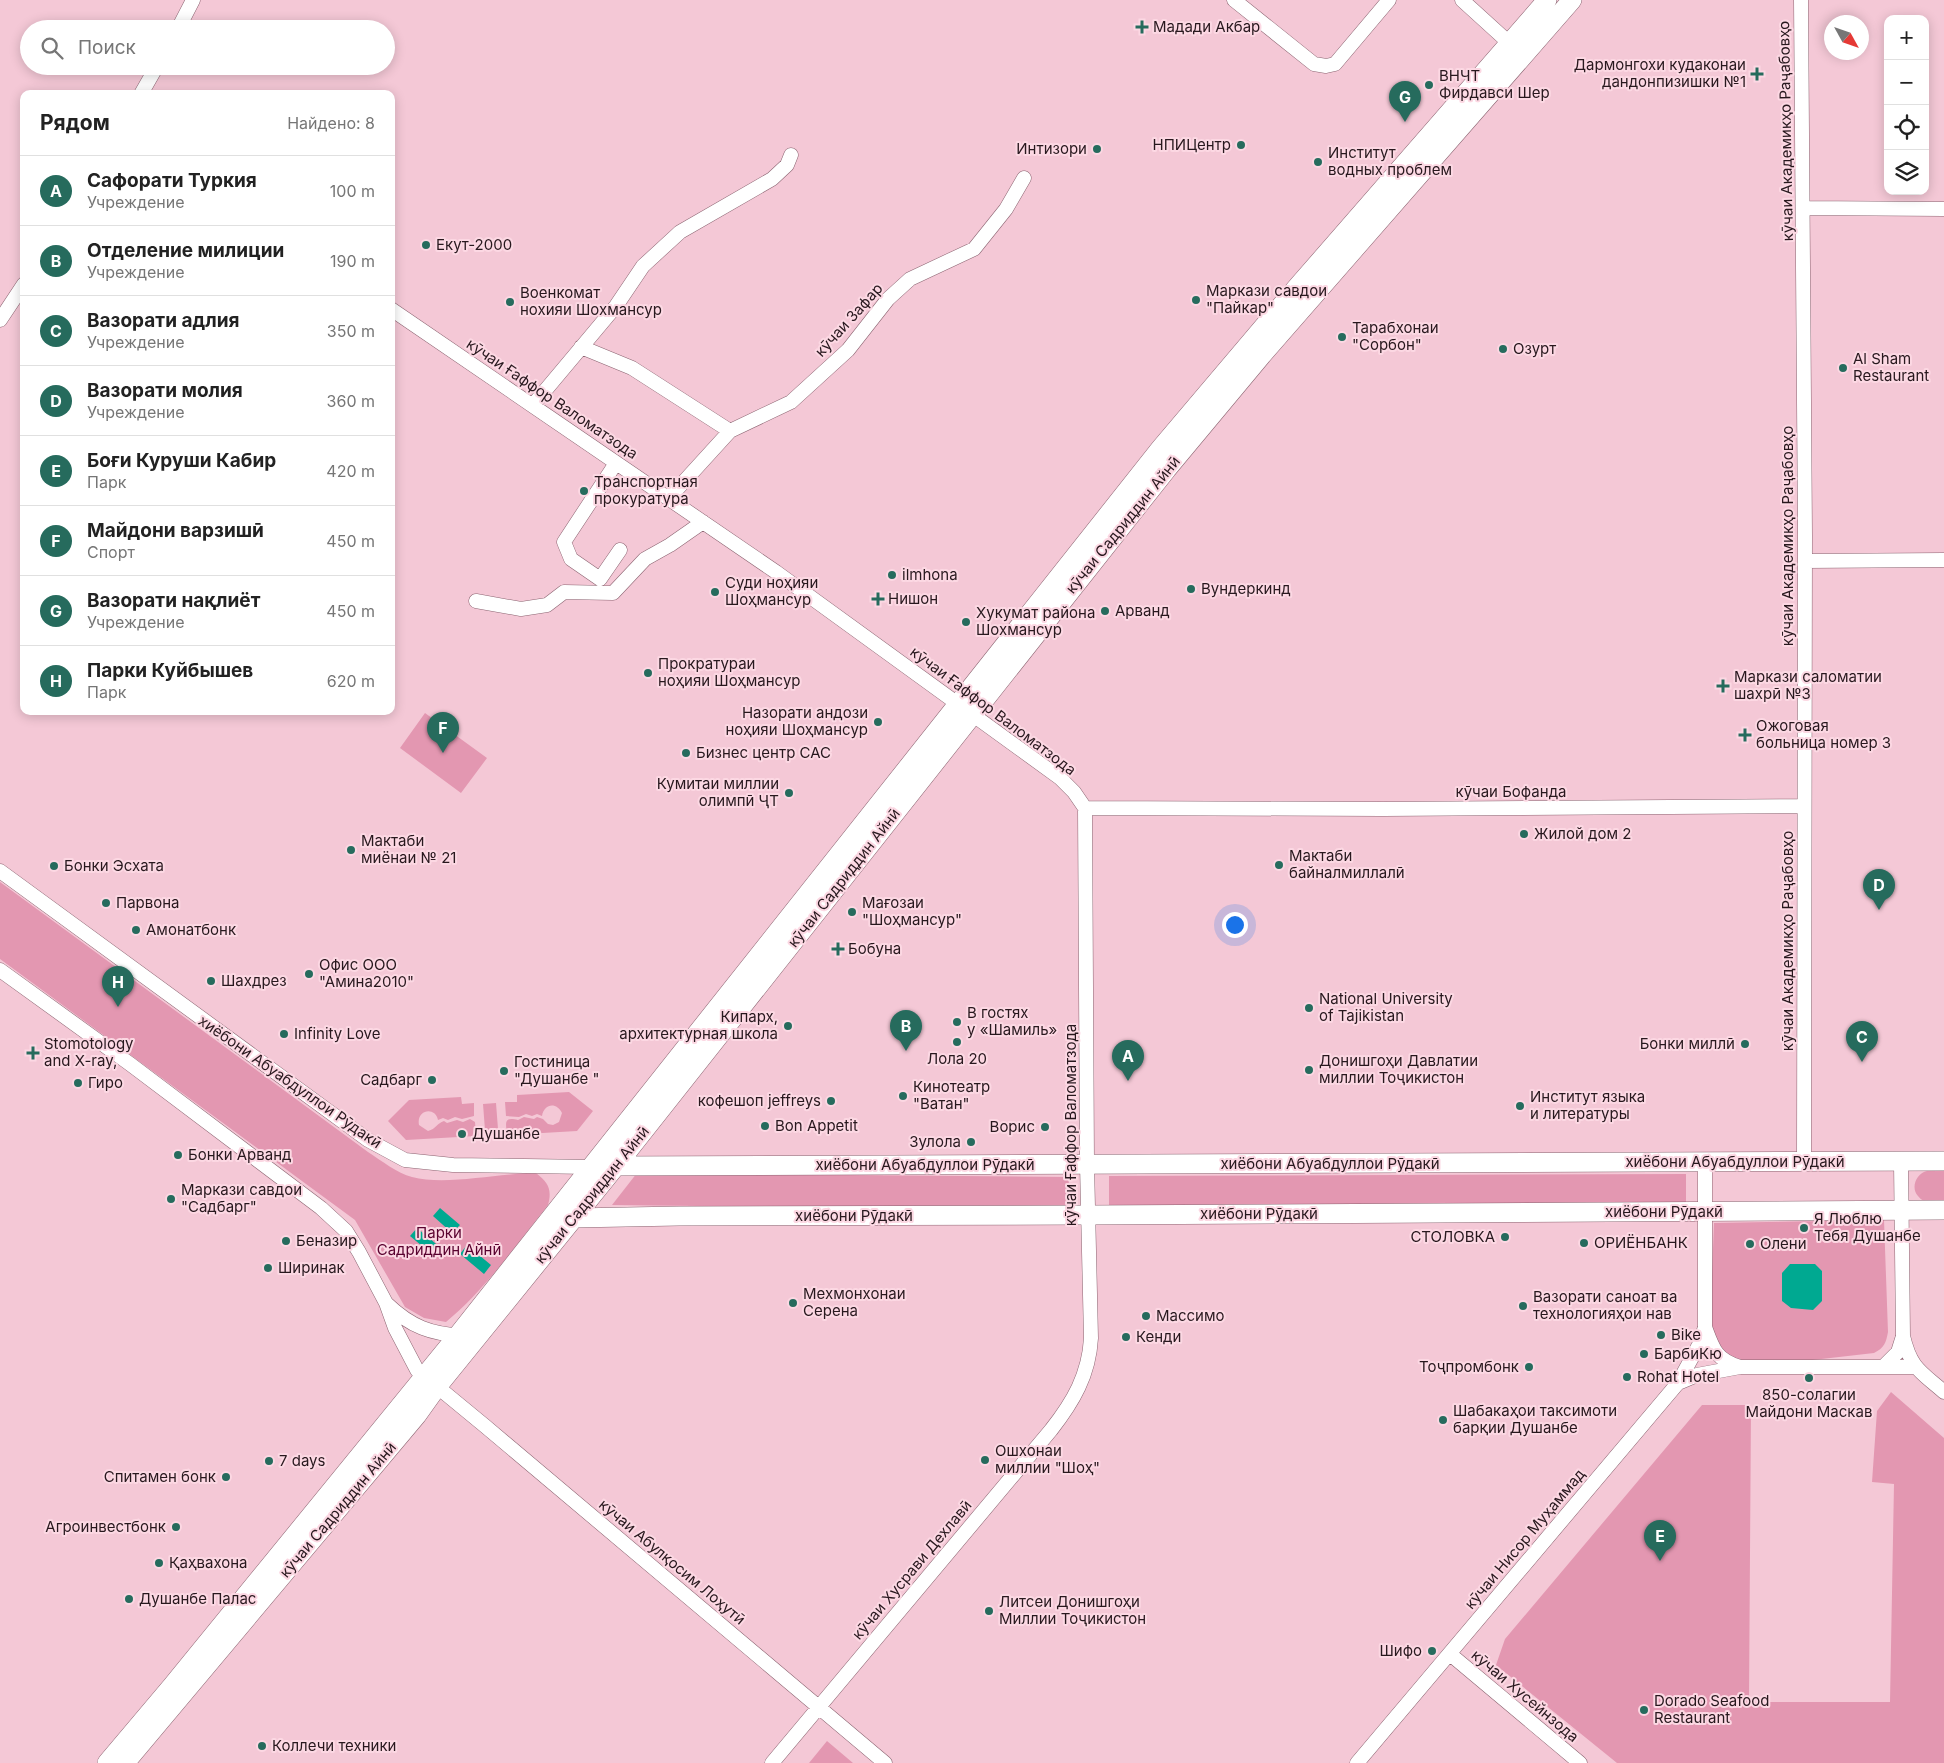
<!DOCTYPE html>
<html lang="ru">
<head>
<meta charset="utf-8">
<style>
  :root { --surface:#fff; --page:#f2f2f2; --text:#222; --muted:#767676; --line:#e0e0e0; --accent:#266b5d }
  body { margin:0; font-family:Inter,sans-serif; background:var(--page); color:var(--text) }
  .controls { position:absolute; right:15px; top:15px; display:grid; overflow:hidden; border-radius:10px; box-shadow:0 2px 12px #0003 }
  .controls button { width:45px; height:45px; display:grid; place-items:center; padding:0; border:0; border-bottom:1px solid var(--line); background:var(--surface); color:var(--text); font:25px sans-serif }
  .compass { position:absolute; left:1824px; top:15px; width:45px; height:45px; border-radius:50%; background:var(--surface); box-shadow:0 2px 12px #0003; rotate:130deg }
  .you { position:absolute; left:1234px; top:924px; width:18px; height:18px; margin:-12px; border:4px solid #fff; border-radius:50%; background:#1a73e8; box-shadow:0 0 0 8px #1a73e833 }
  .badge { display:grid; place-items:center; width:32px; height:32px; border-radius:50%; background:var(--accent); color:#fff; font-size:16px; font-weight:700 }
  .pin { position:absolute; translate:-50% -41px; filter:drop-shadow(0 1px 2px #0008) }
  .pin::after { content:''; position:absolute; top:26px; width:18px; height:15px; background:inherit; clip-path:polygon(0 0,100% 0,50% 100%) }
  .list { margin:0; padding:0; list-style:none }
  h2 { display:flex; justify-content:space-between; align-items:center; height:65px; margin:0; padding:0 20px; font-size:21px }
  h2 small { font-size:16px; font-weight:400; color:var(--muted) }
  .list li { display:grid; grid-template-columns:32px 1fr auto; gap:15px; align-items:center; box-sizing:border-box; height:70px; padding:0 20px; border-top:1px solid var(--line) }
  .list b { display:block; font-size:19px; white-space:nowrap }
  .list p { margin:0; font-size:16px; white-space:nowrap; color:var(--muted) }
  .list em { font-size:16px; font-style:normal; color:var(--muted) }
  .icon { flex:none; width:28px; height:28px; fill:none; stroke:currentColor; stroke-width:2; stroke-linecap:round; stroke-linejoin:round }
  .map { position:relative; flex:none; width:1944px; height:1763px; overflow:hidden }
  .search { position:absolute; background:var(--surface); box-shadow:0 2px 12px #0003; left:20px; top:20px; width:375px; height:55px; display:flex; align-items:center; gap:12px; box-sizing:border-box; padding:0 18px; border-radius:28px; color:var(--muted); font-size:19px }
  .panel { position:absolute; background:var(--surface); box-shadow:0 2px 12px #0003; left:20px; top:90px; width:375px; height:625px; border-radius:10px }
  .map>svg:first-child { display:block }
</style>
</head>
<body>
<div class="map">
<svg width="1944" height="1763" viewBox="0 0 1944 1763">
  <rect width="100%" height="100%" fill="#f4c8d6"/>
  <!-- green -->
  <path fill="#e397b1" d="M425,713L487,758L461,793L400,748Z
    M0,882L368,1152C382,1161 397,1173 412,1177C446,1186 500,1173 536,1173C549,1183 552,1190 548,1205C516,1245 486,1289 446,1322L424,1318L405,1307L355,1220L0,959Z
    M569,1092L593,1111L577,1131L507,1135C506,1124 503,1116 518,1120L524,1117L534,1119L537,1117L543,1119L548,1124L553,1125L559,1122L562,1113C557,1102 544,1103 542,1116L537,1114L532,1116L526,1114L519,1117L506,1116L505,1102H517V1095Z
    M461,1097L462,1104L474,1103V1116L462,1119L455,1117L448,1120L443,1118L438,1120C435,1106 416,1110 419,1125L428,1131C436,1129 437,1123 444,1121L447,1123L457,1120L463,1122L470,1119L475,1122L476,1136L406,1140L388,1121L409,1100Z
    M496,1103L498,1129L485,1130L483,1104Z
    M1927,1171H1944V1205C1935,1204 1924,1204 1918,1196C1910,1187 1917,1173 1927,1171Z
    M637,1173L1069,1177L1068,1210L612,1205Z
    M1686,1174V1206L1109,1209V1176Z
    M1884,1220L1888,1332C1886,1343 1884,1348 1874,1353L1804,1361H1738L1726,1353L1718,1342L1710,1327L1714,1223Z
    M1891,1392L1944,1438V1763H1617L1496,1665L1505,1639L1702,1405H1751L1749,1702H1890L1894,1484L1872,1482L1877,1411Z
    M827,1741L853,1763H809Z"/>
  <!-- water -->
  <path fill="#00a991" d="M440,1208L460,1225L452,1233L433,1216Z
    M417,1228L441,1248L434,1256L410,1236Z
    M467,1245L491,1265L484,1274L460,1254Z
    M1790,1264H1815L1822,1271V1301L1813,1310L1791,1308L1782,1301V1273Z"/>
  <g fill="none" stroke-linecap="round" stroke-linejoin="round">
    <!-- minor casing -->
    <g stroke="#8b6471" stroke-width="15">
      <path id="minor" d="M1234,0L1314,64L1326,66L1335,64L1389,0
        M1462,0L1517,50
        M1801,0L1805,535L1804,1162
        M178,29L193,0
        M141,94L157,66
        M1803,208L1944,209
        M391,309L776,572L1060,778L1074,792L1085,808L1087,1164L1091,1338C1089,1375 1073,1402 1051,1430L772,1763
        M0,320L24,284
        M581,347L632,368L730,431
        M533,405L616,306L643,266L680,232L772,179L787,165L791,155
        M616,463L564,542L571,559L600,579L620,550
        M669,498L730,431L791,402L848,350L888,299L910,279L974,249L1006,209L1024,178
        M1805,561L1944,560
        M476,601L521,609L547,605L564,592L613,593L645,559L670,545L703,522
        M1085,808L1383,809L1804,806
        M0,871L368,1140L405,1160L453,1165L592,1167
        M0,970L130,1064L321,1208L346,1231L359,1252L386,1303L395,1328L417,1370L485,1426L885,1763
        M387,1304C411,1327 431,1334 464,1336
        M1705,1327C1713,1349 1716,1360 1740,1367
        M1903,1336C1911,1369 1920,1371 1944,1392
        M1884,1366L1898,1352L1903,1336L1901,1162
        M1678,1383L1697,1375L1740,1367H1914
        M1450,1654L1580,1763
        M1357,1763L1678,1383L1700,1343L1705,1327V1162"/>
    </g>
    <!-- highway casing -->
    <g stroke="#8b6471" stroke-width="20">
      <path id="highway" d="M608,1166L1944,1161
        M574,1218L679,1216L1088,1215L1944,1210
        M107,1763L172,1686L458,1335L1160,449L1298,286L1547,0
        M125,1763L417,1415L437,1387L616,1166L1167,469L1262,355L1572,0"/>
    </g>
    <!-- minor -->
    <use href="#minor" stroke="#fff" stroke-width="14"/>
    <!-- highway -->
    <use href="#highway" stroke="#fff" stroke-width="19"/>
  </g>
  <!-- markers -->
  <g fill="#266b5d" stroke="#fcd8e3" stroke-width="2">
    <path d="M1139.5 19.5h5v5h5v5h-5v5h-5v-5h-5v-5h5z"/>
    <path d="M1754.5 66.5h5v5h5v5h-5v5h-5v-5h-5v-5h5z"/>
    <circle cx="1429" cy="85" r="5"/>
    <circle cx="1241" cy="145" r="5"/>
    <circle cx="1097" cy="149" r="5"/>
    <circle cx="1318" cy="162" r="5"/>
    <circle cx="426" cy="245" r="5"/>
    <circle cx="1196" cy="300" r="5"/>
    <circle cx="510" cy="302" r="5"/>
    <circle cx="1342" cy="337" r="5"/>
    <circle cx="1503" cy="349" r="5"/>
    <circle cx="1843" cy="368" r="5"/>
    <circle cx="584" cy="491" r="5"/>
    <circle cx="892" cy="575" r="5"/>
    <circle cx="1191" cy="589" r="5"/>
    <circle cx="715" cy="592" r="5"/>
    <path d="M875.5 591.5h5v5h5v5h-5v5h-5v-5h-5v-5h5z"/>
    <circle cx="1105" cy="611" r="5"/>
    <circle cx="966" cy="622" r="5"/>
    <circle cx="648" cy="673" r="5"/>
    <path d="M1720.5 678.5h5v5h5v5h-5v5h-5v-5h-5v-5h5z"/>
    <circle cx="878" cy="722" r="5"/>
    <path d="M1742.5 727.5h5v5h5v5h-5v5h-5v-5h-5v-5h5z"/>
    <circle cx="686" cy="753" r="5"/>
    <circle cx="789" cy="793" r="5"/>
    <circle cx="1524" cy="834" r="5"/>
    <circle cx="351" cy="850" r="5"/>
    <circle cx="1279" cy="865" r="5"/>
    <circle cx="54" cy="866" r="5"/>
    <circle cx="106" cy="903" r="5"/>
    <circle cx="852" cy="912" r="5"/>
    <circle cx="136" cy="930" r="5"/>
    <path d="M835.5 941.5h5v5h5v5h-5v5h-5v-5h-5v-5h5z"/>
    <circle cx="309" cy="974" r="5"/>
    <circle cx="211" cy="981" r="5"/>
    <circle cx="1309" cy="1008" r="5"/>
    <circle cx="957" cy="1022" r="5"/>
    <circle cx="788" cy="1026" r="5"/>
    <circle cx="284" cy="1034" r="5"/>
    <circle cx="957" cy="1042" r="5"/>
    <circle cx="1745" cy="1044" r="5"/>
    <path d="M30.5 1045.5h5v5h5v5h-5v5h-5v-5h-5v-5h5z"/>
    <circle cx="1309" cy="1070" r="5"/>
    <circle cx="504" cy="1071" r="5"/>
    <circle cx="432" cy="1080" r="5"/>
    <circle cx="78" cy="1083" r="5"/>
    <circle cx="903" cy="1096" r="5"/>
    <circle cx="831" cy="1101" r="5"/>
    <circle cx="1520" cy="1106" r="5"/>
    <circle cx="765" cy="1126" r="5"/>
    <circle cx="1045" cy="1127" r="5"/>
    <circle cx="462" cy="1134" r="5"/>
    <circle cx="971" cy="1142" r="5"/>
    <circle cx="178" cy="1155" r="5"/>
    <circle cx="171" cy="1199" r="5"/>
    <circle cx="1804" cy="1228" r="5"/>
    <circle cx="1505" cy="1237" r="5"/>
    <circle cx="286" cy="1241" r="5"/>
    <circle cx="1584" cy="1243" r="5"/>
    <circle cx="1750" cy="1244" r="5"/>
    <circle cx="268" cy="1268" r="5"/>
    <circle cx="793" cy="1303" r="5"/>
    <circle cx="1523" cy="1306" r="5"/>
    <circle cx="1146" cy="1316" r="5"/>
    <circle cx="1661" cy="1335" r="5"/>
    <circle cx="1126" cy="1337" r="5"/>
    <circle cx="1644" cy="1354" r="5"/>
    <circle cx="1529" cy="1367" r="5"/>
    <circle cx="1627" cy="1377" r="5"/>
    <circle cx="1809" cy="1378" r="5"/>
    <circle cx="1443" cy="1420" r="5"/>
    <circle cx="985" cy="1460" r="5"/>
    <circle cx="269" cy="1461" r="5"/>
    <circle cx="226" cy="1477" r="5"/>
    <circle cx="176" cy="1527" r="5"/>
    <circle cx="159" cy="1563" r="5"/>
    <circle cx="129" cy="1599" r="5"/>
    <circle cx="989" cy="1611" r="5"/>
    <circle cx="1432" cy="1651" r="5"/>
    <circle cx="1644" cy="1710" r="5"/>
    <circle cx="262" cy="1746" r="5"/>
  </g>
  <g text-anchor="middle" stroke-width="4" stroke-linejoin="round" paint-order="stroke">
    <!-- poi labels -->
    <g font-size="15" fill="#28181e" stroke="#fcd8e3" text-anchor="start">
      <text x="1153" y="32">Мадади Акбар</text>
      <text x="1746" y="70" text-anchor="end">Дармонгохи кудаконаи<tspan x="1746" dy="17">дандонпизишки №1</tspan></text>
      <text x="1439" y="81">ВНЧТ<tspan x="1439" dy="17">Фирдавси Шер</tspan></text>
      <text x="1231" y="150" text-anchor="end">НПИЦентр</text>
      <text x="1087" y="154" text-anchor="end">Интизори</text>
      <text x="1328" y="158">Институт<tspan x="1328" dy="17">водных проблем</tspan></text>
      <text x="436" y="250">Екут-2000</text>
      <text x="1206" y="296">Маркази савдои<tspan x="1206" dy="17">"Пайкар"</tspan></text>
      <text x="520" y="298">Военкомат<tspan x="520" dy="17">нохияи Шохмансур</tspan></text>
      <text x="1352" y="333">Тарабхонаи<tspan x="1352" dy="17">"Сорбон"</tspan></text>
      <text x="1513" y="354">Озурт</text>
      <text x="1853" y="364">Al Sham<tspan x="1853" dy="17">Restaurant</tspan></text>
      <text x="594" y="487">Транспортная<tspan x="594" dy="17">прокуратура</tspan></text>
      <text x="902" y="580">ilmhona</text>
      <text x="725" y="588">Суди ноҳияи<tspan x="725" dy="17">Шоҳмансур</tspan></text>
      <text x="1201" y="594">Вундеркинд</text>
      <text x="888" y="604">Нишон</text>
      <text x="1115" y="616">Арванд</text>
      <text x="976" y="618">Хукумат района<tspan x="976" dy="17">Шохмансур</tspan></text>
      <text x="658" y="669">Прократураи<tspan x="658" dy="17">ноҳияи Шоҳмансур</tspan></text>
      <text x="1734" y="682">Маркази саломатии<tspan x="1734" dy="17">шахрӣ №3</tspan></text>
      <text x="868" y="718" text-anchor="end">Назорати андози<tspan x="868" dy="17">ноҳияи Шоҳмансур</tspan></text>
      <text x="1756" y="731">Ожоговая<tspan x="1756" dy="17">больница номер 3</tspan></text>
      <text x="696" y="758">Бизнес центр САС</text>
      <text x="779" y="789" text-anchor="end">Кумитаи миллии<tspan x="779" dy="17">олимпӣ ҶТ</tspan></text>
      <text x="1534" y="839">Жилой дом 2</text>
      <text x="361" y="846">Мактаби<tspan x="361" dy="17">миёнаи № 21</tspan></text>
      <text x="1289" y="861">Мактаби<tspan x="1289" dy="17">байналмиллалӣ</tspan></text>
      <text x="64" y="871">Бонки Эсхата</text>
      <text x="116" y="908">Парвона</text>
      <text x="862" y="908">Мағозаи<tspan x="862" dy="17">"Шоҳмансур"</tspan></text>
      <text x="146" y="935">Амонатбонк</text>
      <text x="848" y="954">Бобуна</text>
      <text x="319" y="970">Офис ООО<tspan x="319" dy="17">"Амина2010"</tspan></text>
      <text x="221" y="986">Шахдрез</text>
      <text x="1319" y="1004">National University<tspan x="1319" dy="17">of Tajikistan</tspan></text>
      <text x="967" y="1018">В гостях<tspan x="967" dy="17">у «Шамиль»</tspan></text>
      <text x="778" y="1022" text-anchor="end">Кипарх,<tspan x="778" dy="17">архитектурная школа</tspan></text>
      <text x="294" y="1039">Infinity Love</text>
      <text x="44" y="1049">Stomotology<tspan x="44" dy="17">and X-ray,</tspan></text>
      <text x="1735" y="1049" text-anchor="end">Бонки миллӣ</text>
      <text x="957" y="1064" text-anchor="middle">Лола 20</text>
      <text x="1319" y="1066">Донишгоҳи Давлатии<tspan x="1319" dy="17">миллии Тоҷикистон</tspan></text>
      <text x="514" y="1067">Гостиница<tspan x="514" dy="17">"Душанбе "</tspan></text>
      <text x="422" y="1085" text-anchor="end">Садбарг</text>
      <text x="88" y="1088">Гиро</text>
      <text x="913" y="1092">Кинотеатр<tspan x="913" dy="17">"Ватан"</tspan></text>
      <text x="1530" y="1102">Институт языка<tspan x="1530" dy="17">и литературы</tspan></text>
      <text x="821" y="1106" text-anchor="end">кофешоп jeffreys</text>
      <text x="775" y="1131">Bon Appetit</text>
      <text x="1035" y="1132" text-anchor="end">Ворис</text>
      <text x="472" y="1139">Душанбе</text>
      <text x="961" y="1147" text-anchor="end">Зулола</text>
      <text x="188" y="1160">Бонки Арванд</text>
      <text x="181" y="1195">Маркази савдои<tspan x="181" dy="17">"Садбарг"</tspan></text>
      <text x="1814" y="1224">Я Люблю<tspan x="1814" dy="17">Тебя Душанбе</tspan></text>
      <text x="1495" y="1242" text-anchor="end">СТОЛОВКА</text>
      <text x="296" y="1246">Беназир</text>
      <text x="1594" y="1248">ОРИЁНБАНК</text>
      <text x="1760" y="1249">Олени</text>
      <text x="278" y="1273">Ширинак</text>
      <text x="803" y="1299">Мехмонхонаи<tspan x="803" dy="17">Серена</tspan></text>
      <text x="1533" y="1302">Вазорати саноат ва<tspan x="1533" dy="17">технологияҳои нав</tspan></text>
      <text x="1156" y="1321">Массимо</text>
      <text x="1671" y="1340">Bike</text>
      <text x="1136" y="1342">Кенди</text>
      <text x="1654" y="1359">БарбиКю</text>
      <text x="1519" y="1372" text-anchor="end">Тоҷпромбонк</text>
      <text x="1637" y="1382">Rohat Hotel</text>
      <text x="1809" y="1400" text-anchor="middle">850-солагии<tspan x="1809" dy="17">Майдони Маскав</tspan></text>
      <text x="1453" y="1416">Шабакаҳои таксимоти<tspan x="1453" dy="17">барқии Душанбе</tspan></text>
      <text x="995" y="1456">Ошхонаи<tspan x="995" dy="17">миллии "Шоҳ"</tspan></text>
      <text x="279" y="1466">7 days</text>
      <text x="216" y="1482" text-anchor="end">Спитамен бонк</text>
      <text x="166" y="1532" text-anchor="end">Агроинвестбонк</text>
      <text x="169" y="1568">Қаҳвахона</text>
      <text x="139" y="1604">Душанбе Палас</text>
      <text x="999" y="1607">Литсеи Донишгоҳи<tspan x="999" dy="17">Миллии Тоҷикистон</tspan></text>
      <text x="1422" y="1656" text-anchor="end">Шифо</text>
      <text x="1654" y="1706">Dorado Seafood<tspan x="1654" dy="17">Restaurant</tspan></text>
      <text x="272" y="1751">Коллечи техники</text>
    </g>
    <!-- street labels -->
    <g font-size="15" fill="#28181e" stroke="#fcd8e3">
      <text transform="translate(1786 131) rotate(-91)" y="5">кӯчаи Академикҳо Раҷабовҳо</text>
      <text transform="translate(849 320) rotate(-48)" y="5">кӯчаи Зафар</text>
      <text transform="translate(552 399) rotate(34)" y="5">кӯчаи Ғаффор Валоматзода</text>
      <text transform="translate(1123 525) rotate(-51)" y="5">кӯчаи Садриддин Айнӣ</text>
      <text transform="translate(1788 536) rotate(-90)" y="5">кӯчаи Академикҳо Раҷабовҳо</text>
      <text transform="translate(993 711) rotate(37)" y="5">кӯчаи Ғаффор Валоматзода</text>
      <text x="1511" y="797">кӯчаи Бофанда</text>
      <text transform="translate(844 878) rotate(-52)" y="5">кӯчаи Садриддин Айнӣ</text>
      <text transform="translate(1788 941) rotate(-90)" y="5">кӯчаи Академикҳо Раҷабовҳо</text>
      <text transform="translate(290 1082) rotate(35)" y="5">хиёбони Абуабдуллои Рӯдакӣ</text>
      <text transform="translate(1071 1125) rotate(-90)" y="5">кӯчаи Ғаффор Валоматзода</text>
      <text x="1735" y="1167">хиёбони Абуабдуллои Рӯдакӣ</text>
      <text x="1330" y="1169">хиёбони Абуабдуллои Рӯдакӣ</text>
      <text x="925" y="1170">хиёбони Абуабдуллои Рӯдакӣ</text>
      <text transform="translate(592 1195) rotate(-51)" y="5">кӯчаи Садриддин Айнӣ</text>
      <text x="1664" y="1217">хиёбони Рӯдакӣ</text>
      <text x="1259" y="1219">хиёбони Рӯдакӣ</text>
      <text x="854" y="1221">хиёбони Рӯдакӣ</text>
      <text transform="translate(338 1510) rotate(-50)" y="5">кӯчаи Садриддин Айнӣ</text>
      <text transform="translate(1525 1539) rotate(-50)" y="5">кӯчаи Нисор Муҳаммад</text>
      <text transform="translate(672 1562) rotate(40)" y="5">кӯчаи Абулқосим Лоҳутӣ</text>
      <text transform="translate(912 1570) rotate(-50)" y="5">кӯчаи Хусрави Дехлавӣ</text>
      <text transform="translate(1525 1696) rotate(40)" y="5">кӯчаи Хусейнзода</text>
    </g>
    <!-- park labels -->
    <g font-size="15" fill="#59022f" stroke="#fcd8e3">
      <text x="439" y="1238">Парки<tspan x="439" dy="17">Садриддин Айнӣ</tspan></text>
    </g>
  </g>
</svg>
<div class="controls">
<button>+</button>
<button>−</button>
<button><svg class="icon" aria-label="locate" viewBox="0 0 24 24"><circle cx="12" cy="12" r="6"/><path d="M12 2v4M12 18v4M2 12h4M18 12h4"/></svg></button>
<button><svg class="icon" aria-label="layers" viewBox="0 0 24 24"><path d="M12 4l9 5-9 5-9-5zM3 14l9 5 9-5"/></svg></button>
</div>
<svg class="compass" viewBox="-18 -18 36 36"><path d="M0-13l5 13h-10z" fill="#e53935"/><path d="M0 13l5-13h-10z" fill="#767676"/></svg>
<div class="you"></div>
<div class="pin badge" style="left:1128px;top:1081px">A</div>
<div class="pin badge" style="left:906px;top:1051px">B</div>
<div class="pin badge" style="left:1862px;top:1062px">C</div>
<div class="pin badge" style="left:1879px;top:910px">D</div>
<div class="pin badge" style="left:1660px;top:1561px">E</div>
<div class="pin badge" style="left:443px;top:753px">F</div>
<div class="pin badge" style="left:1405px;top:122px">G</div>
<div class="pin badge" style="left:118px;top:1007px">H</div>
<div class="search"><svg class="icon" aria-label="search" viewBox="0 0 24 24"><circle cx="10" cy="10" r="6"/><path d="M15 15l6 6"/></svg>Поиск</div>
<section class="panel">
<h2>Рядом<small>Найдено: 8</small></h2>
<ul class="list">
<li><span class="badge">A</span><div><b>Сафорати Туркия</b><p>Учреждение</p></div><em>100 m</em></li>
<li><span class="badge">B</span><div><b>Отделение милиции</b><p>Учреждение</p></div><em>190 m</em></li>
<li><span class="badge">C</span><div><b>Вазорати адлия</b><p>Учреждение</p></div><em>350 m</em></li>
<li><span class="badge">D</span><div><b>Вазорати молия</b><p>Учреждение</p></div><em>360 m</em></li>
<li><span class="badge">E</span><div><b>Боғи Куруши Кабир</b><p>Парк</p></div><em>420 m</em></li>
<li><span class="badge">F</span><div><b>Майдони варзишӣ</b><p>Спорт</p></div><em>450 m</em></li>
<li><span class="badge">G</span><div><b>Вазорати нақлиёт</b><p>Учреждение</p></div><em>450 m</em></li>
<li><span class="badge">H</span><div><b>Парки Куйбышев</b><p>Парк</p></div><em>620 m</em></li>
</ul>
</section>
</div>
</body>
</html>
